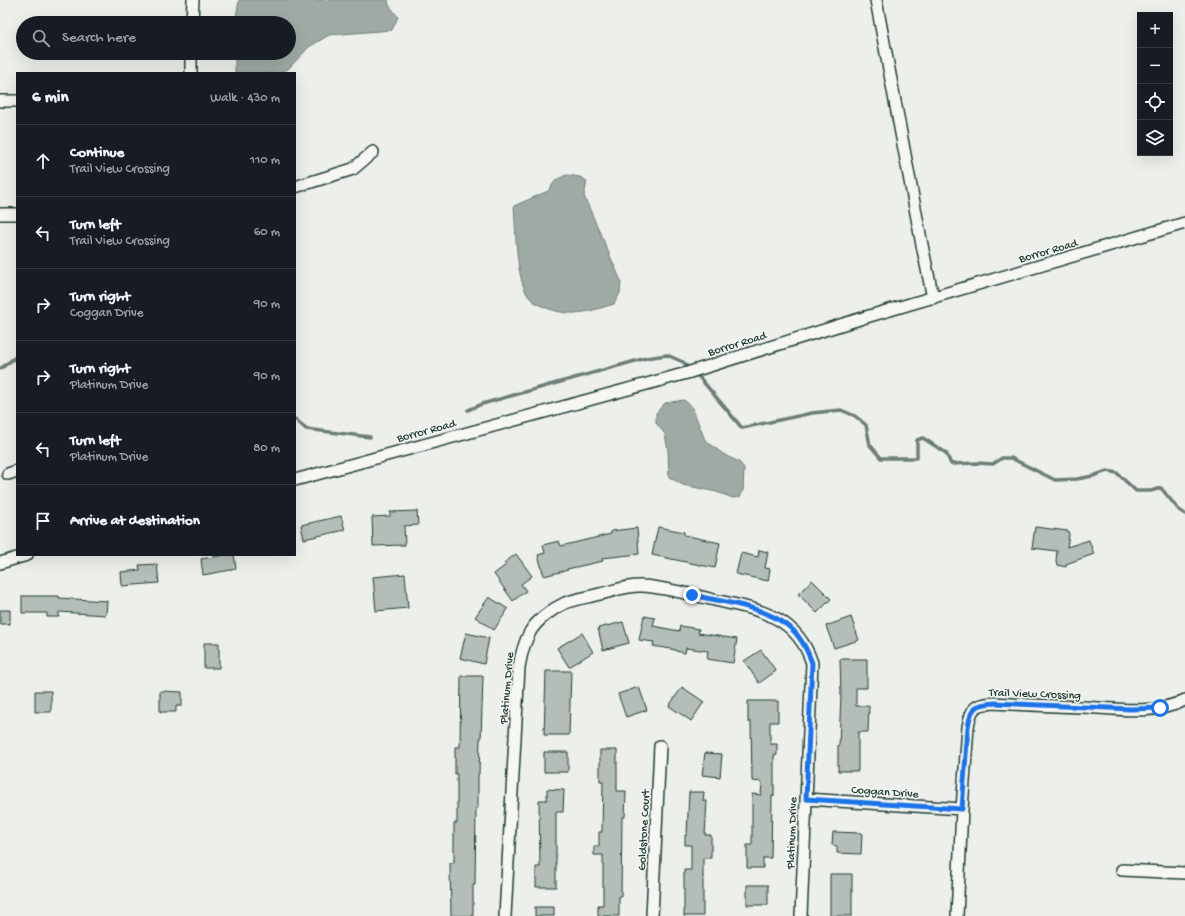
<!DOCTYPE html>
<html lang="en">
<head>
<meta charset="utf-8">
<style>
  :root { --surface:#171b24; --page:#242831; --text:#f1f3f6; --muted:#9ea1a6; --line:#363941 }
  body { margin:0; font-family:"Gochi Hand",sans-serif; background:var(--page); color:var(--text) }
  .controls { position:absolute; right:12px; top:12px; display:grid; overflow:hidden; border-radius:0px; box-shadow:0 4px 16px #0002 }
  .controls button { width:36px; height:36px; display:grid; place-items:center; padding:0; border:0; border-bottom:1px solid var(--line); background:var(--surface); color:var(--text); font:20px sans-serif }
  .stop { position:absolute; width:12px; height:12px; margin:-9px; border:3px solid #1a73e8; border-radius:50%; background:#fff }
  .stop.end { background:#1a73e8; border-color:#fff; box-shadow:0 1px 4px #0008 }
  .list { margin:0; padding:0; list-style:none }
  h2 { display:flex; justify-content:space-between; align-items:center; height:52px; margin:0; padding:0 16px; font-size:17px }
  h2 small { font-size:13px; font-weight:400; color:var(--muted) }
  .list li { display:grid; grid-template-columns:26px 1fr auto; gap:12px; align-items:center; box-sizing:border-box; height:72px; padding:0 16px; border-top:1px solid var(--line) }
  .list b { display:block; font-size:15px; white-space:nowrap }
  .list p { margin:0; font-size:13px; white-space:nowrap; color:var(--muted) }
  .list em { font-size:13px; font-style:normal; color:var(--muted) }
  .icon { flex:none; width:22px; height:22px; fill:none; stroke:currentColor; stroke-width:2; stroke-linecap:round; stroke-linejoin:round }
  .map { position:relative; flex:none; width:1185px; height:916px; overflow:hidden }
  .search { position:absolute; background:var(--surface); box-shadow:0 4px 16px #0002; left:16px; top:16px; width:280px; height:44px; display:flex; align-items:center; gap:10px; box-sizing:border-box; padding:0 14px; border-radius:22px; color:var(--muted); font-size:15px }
  .panel { position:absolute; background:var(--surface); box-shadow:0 4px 16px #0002; left:16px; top:72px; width:280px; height:484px; border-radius:0px }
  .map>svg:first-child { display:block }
</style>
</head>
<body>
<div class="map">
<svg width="1185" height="916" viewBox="0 0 1185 916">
  <rect width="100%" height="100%" fill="#edefea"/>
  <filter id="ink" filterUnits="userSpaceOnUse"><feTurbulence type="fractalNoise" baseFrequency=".025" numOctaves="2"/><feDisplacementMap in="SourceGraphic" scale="8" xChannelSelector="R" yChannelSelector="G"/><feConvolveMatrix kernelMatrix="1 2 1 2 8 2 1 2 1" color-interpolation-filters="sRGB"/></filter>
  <g filter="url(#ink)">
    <!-- water -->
    <path fill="#9faaa4" stroke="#6c7e77" d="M239,0H388L389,5L398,17L392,30L329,35L309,47L288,69L279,73H235V53H289V23H235Z
      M566,175L580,177L587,181L584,196L621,281L620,293L614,304C600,308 584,314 569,313C560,313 539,307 532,300C515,287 516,227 514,206L548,191L556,180Z
      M684,400L692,407L705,440L723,454L739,462L744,468L743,492L740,497L733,498L717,492L683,485L669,477L668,451L665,434L656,423V413L665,403Z"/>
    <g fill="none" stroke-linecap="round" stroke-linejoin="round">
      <!-- stream -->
      <path stroke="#6c7e77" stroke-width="3.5" d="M0,369L17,356
        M468,410L482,404L646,358L667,355L683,362L700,378L742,428L812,413L841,410L855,416L866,425L870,445L881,458H917V440L923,438L946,453L951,464L977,463L993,464L1002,458H1011L1055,480L1077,479L1093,476L1107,471L1117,473L1136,491H1151L1161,488L1179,510L1185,514
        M295,419L306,429L370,437"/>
    </g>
    <!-- building -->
    <path fill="#b4bdb8" stroke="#1f3d34" d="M417,511L418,525L404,526L405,545L373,546L372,517L390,516V512Z
      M341,516L345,530L304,539L301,525Z
      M658,527L684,532V535L720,543L715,568L652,555Z
      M1035,527L1068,531L1069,535L1067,547L1089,540L1094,554L1066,564V567L1057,565L1056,561L1057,551L1032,548Z
      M637,528L639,554L602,558L603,561L567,569L568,570L544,576L538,555L545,553L543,545L559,541L561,546L611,534V531Z
      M759,550L768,552L765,568L770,569L768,581L736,574L741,553L758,557Z
      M516,554L532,576L521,584L526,591L513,601L494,574L506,565L504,563Z
      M225,555H234L236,569L203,575L201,559Z
      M157,564L159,583L122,586L121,572L140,570L139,565Z
      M405,574L408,608L376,611L373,577Z
      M812,580L831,599L817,613L798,594Z
      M22,596H59V598L107,601L106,615L59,612V617H47V613H22Z
      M489,597L508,609L494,630L475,617Z
      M0,610H10V624H0Z
      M644,616L655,618L653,626L679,631L680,626L699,629L698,633L737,639L733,663L707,659L708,651L686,648L685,653L676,651V650L653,646L654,642L639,640Z
      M851,617L859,640L834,648L826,626Z
      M623,622L629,643L603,650L598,628Z
      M466,633L489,638L484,664L460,658Z
      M582,633L593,652L569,667L557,648Z
      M204,643H219V668H204Z
      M761,650L776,671L759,683L744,661Z
      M840,659H867V688H856V706H869L868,732H858V771H838V745H839L841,694Z
      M546,671H571L569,735H544Z
      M461,676H483L481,739H480L479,774H478V808H476L475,885H473V916H451L450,863H454V823H457V774H455V747H460Z
      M639,687L647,710L626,717L618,694Z
      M682,687L704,702L691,721L669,706Z
      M35,691H51V712H35Z
      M160,691L182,692V706H176V712H160Z
      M748,701H778V722H770V744H777V755H774V796H772L771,858H763V868H747V845H752V794L761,795L762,782L752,781L751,722H748Z
      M600,750H617V791H626L625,817H622L621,896H619V916H598V905H603V855H594V846H599V832H602L603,781H600Z
      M544,752H568V772H544Z
      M705,753L722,754L720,777L702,775Z
      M547,789L564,790L563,812H556V887H536V867H540L539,800H547Z
      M689,792H704L703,801H707L705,835H711V858H703V916H684V870H691V845H685V835H687Z
      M833,832L862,833L861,854L837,853V846L832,845Z
      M830,874H852V916H830Z
      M747,885H768V905H747Z
      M535,907H554V916H535Z"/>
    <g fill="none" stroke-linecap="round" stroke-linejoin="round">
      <!-- minor casing -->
      <g stroke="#1f3d34" stroke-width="14">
        <path id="minor" d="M876,0L922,245L933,298
          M192,23L193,0
          M191,73V53
          M0,101H17
          M295,187L353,169L373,152
          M0,214H17
          M8,474L17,471
          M295,480L687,373L866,317L1185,223
          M0,563L27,555
          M806,799L962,809
          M1122,870L1185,873
          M505,916L519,667C521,655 524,643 530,632C537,620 552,609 565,603C575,599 589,597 600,594C613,591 628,585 642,586C663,587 689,594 710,599C754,609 796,613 812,663L801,916
          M652,916L660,746
          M957,916L962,809L968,727C971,707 975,704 995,703C1025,705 1055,706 1084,707C1116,709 1157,715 1185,700"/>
      </g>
      <!-- minor -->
      <use href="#minor" stroke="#f6f6f2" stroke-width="11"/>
    </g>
  </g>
  <g fill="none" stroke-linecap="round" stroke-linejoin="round" filter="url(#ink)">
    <!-- route -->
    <path stroke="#1a73e8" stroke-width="5" d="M692,595C722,602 762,606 787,625C799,634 807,649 812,663L806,799L962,809L968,727C971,707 975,704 995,703L1131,709L1160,708"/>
  </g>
  <g text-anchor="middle" stroke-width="3" stroke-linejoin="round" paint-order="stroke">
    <!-- street labels -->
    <g font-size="12" fill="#1f3d34" stroke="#f6f6f2">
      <text transform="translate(1048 250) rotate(-16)" y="4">Borror Road</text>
      <text transform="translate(737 343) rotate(-17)" y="4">Borror Road</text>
      <text transform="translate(426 430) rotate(-15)" y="4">Borror Road</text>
      <text transform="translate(506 688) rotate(-85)" y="4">Platinum Drive</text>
      <text transform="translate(1035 693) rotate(2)" y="4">Trail View Crossing</text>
      <text transform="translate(885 791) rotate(4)" y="4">Coggan Drive</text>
      <text transform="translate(643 830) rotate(-87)" y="4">Goldstone Court</text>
      <text transform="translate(791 833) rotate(-88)" y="4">Platinum Drive</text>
    </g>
  </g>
</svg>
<div class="controls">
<button>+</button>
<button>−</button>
<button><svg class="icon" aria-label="locate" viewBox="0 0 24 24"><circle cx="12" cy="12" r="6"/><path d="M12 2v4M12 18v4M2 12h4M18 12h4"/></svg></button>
<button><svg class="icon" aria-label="layers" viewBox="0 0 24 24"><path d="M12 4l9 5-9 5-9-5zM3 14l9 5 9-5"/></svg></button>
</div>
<div class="stop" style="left:1160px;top:708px"></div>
<div class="stop end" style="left:692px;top:595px"></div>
<div class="search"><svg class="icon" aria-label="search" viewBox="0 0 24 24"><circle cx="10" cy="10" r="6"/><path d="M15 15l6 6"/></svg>Search here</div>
<section class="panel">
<h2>6 min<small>Walk · 430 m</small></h2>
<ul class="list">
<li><svg class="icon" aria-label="ahead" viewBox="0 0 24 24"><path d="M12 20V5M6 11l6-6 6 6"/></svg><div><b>Continue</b><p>Trail View Crossing</p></div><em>110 m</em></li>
<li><svg class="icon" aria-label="left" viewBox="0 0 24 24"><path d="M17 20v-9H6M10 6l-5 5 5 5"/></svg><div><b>Turn left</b><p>Trail View Crossing</p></div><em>60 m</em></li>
<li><svg class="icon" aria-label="right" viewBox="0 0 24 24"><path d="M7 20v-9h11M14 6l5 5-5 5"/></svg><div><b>Turn right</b><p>Coggan Drive</p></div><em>90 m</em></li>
<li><svg class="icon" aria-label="right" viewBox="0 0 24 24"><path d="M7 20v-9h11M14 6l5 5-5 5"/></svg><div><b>Turn right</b><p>Platinum Drive</p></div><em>90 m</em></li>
<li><svg class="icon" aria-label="left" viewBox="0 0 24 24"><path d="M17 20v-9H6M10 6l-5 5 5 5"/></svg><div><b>Turn left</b><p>Platinum Drive</p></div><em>80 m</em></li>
<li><svg class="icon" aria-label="arrive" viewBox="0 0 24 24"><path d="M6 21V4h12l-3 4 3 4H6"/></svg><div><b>Arrive at destination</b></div></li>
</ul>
</section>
</div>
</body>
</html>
